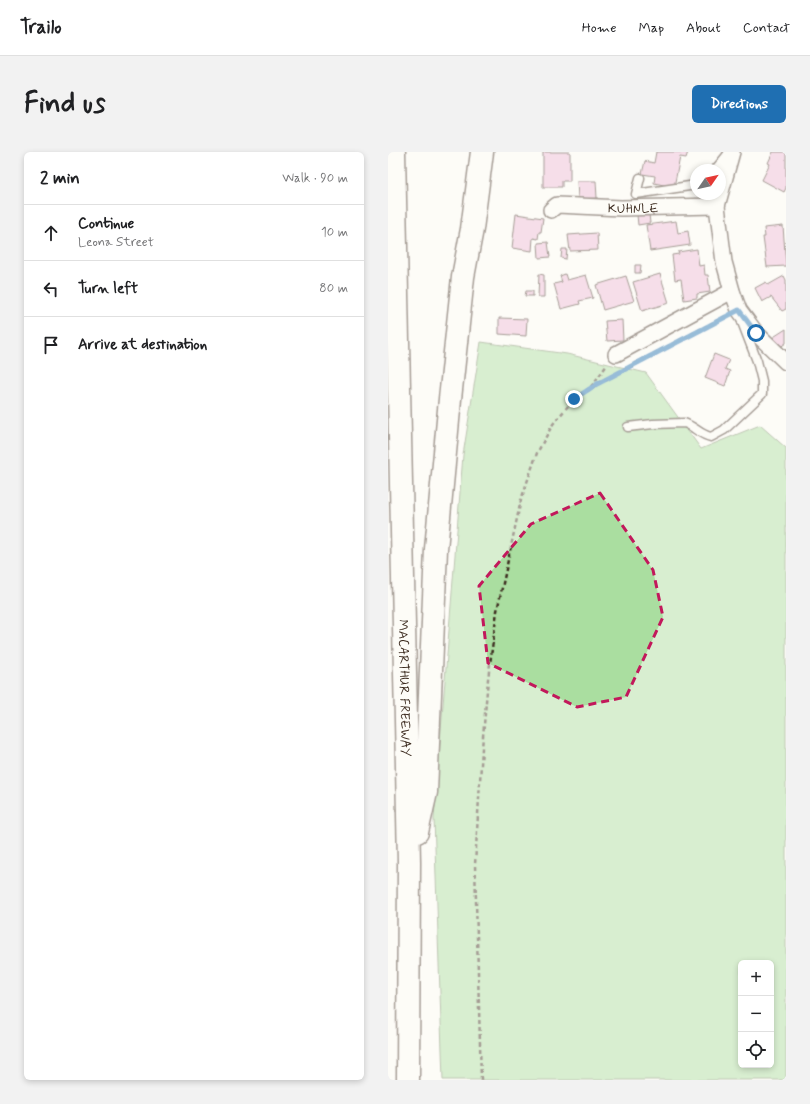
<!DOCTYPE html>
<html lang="en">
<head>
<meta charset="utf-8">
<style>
  :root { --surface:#fff; --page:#f2f2f2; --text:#202124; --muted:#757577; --line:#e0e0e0; --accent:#1f6fb2 }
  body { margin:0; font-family:Mynerve,sans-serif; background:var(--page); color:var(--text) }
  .controls { position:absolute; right:12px; bottom:12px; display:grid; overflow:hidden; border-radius:6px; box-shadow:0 2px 6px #0003 }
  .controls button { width:36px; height:36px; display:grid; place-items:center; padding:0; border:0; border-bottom:1px solid var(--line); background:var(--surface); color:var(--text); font:20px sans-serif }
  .compass { position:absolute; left:302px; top:12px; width:36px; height:36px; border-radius:50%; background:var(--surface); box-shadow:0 2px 6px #0003; rotate:56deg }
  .stop { position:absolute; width:12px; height:12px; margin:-9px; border:3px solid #1f6fb2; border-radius:50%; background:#fff }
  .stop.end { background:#1f6fb2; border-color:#fff; box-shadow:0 1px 4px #0008 }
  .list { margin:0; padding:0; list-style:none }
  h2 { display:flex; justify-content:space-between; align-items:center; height:52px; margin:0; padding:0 16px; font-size:17px }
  h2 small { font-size:13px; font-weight:400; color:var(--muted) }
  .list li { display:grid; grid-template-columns:26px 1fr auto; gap:12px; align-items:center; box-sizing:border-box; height:56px; padding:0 16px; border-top:1px solid var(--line) }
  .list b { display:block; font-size:15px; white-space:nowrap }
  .list p { margin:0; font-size:13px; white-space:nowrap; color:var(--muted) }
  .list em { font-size:13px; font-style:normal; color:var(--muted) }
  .icon { flex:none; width:22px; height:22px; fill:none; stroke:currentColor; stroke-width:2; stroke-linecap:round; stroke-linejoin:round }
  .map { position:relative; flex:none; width:398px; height:928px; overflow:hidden; border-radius:6px }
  header { display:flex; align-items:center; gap:24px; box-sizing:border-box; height:56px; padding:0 20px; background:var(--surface); border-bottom:1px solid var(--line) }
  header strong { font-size:19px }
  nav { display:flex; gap:22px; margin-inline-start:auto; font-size:14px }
  .intro { display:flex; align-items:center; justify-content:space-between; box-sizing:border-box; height:96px; padding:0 24px }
  h1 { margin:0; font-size:28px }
  .button { padding:10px 18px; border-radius:6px; background:var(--accent); color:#fff; font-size:14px; font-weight:700 }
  main { display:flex; gap:24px; padding:0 24px }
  aside { flex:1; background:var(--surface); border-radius:6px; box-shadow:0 2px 6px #0003 }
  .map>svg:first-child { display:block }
</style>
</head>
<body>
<header>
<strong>Trailo</strong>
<nav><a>Home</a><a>Map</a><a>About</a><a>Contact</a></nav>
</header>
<div class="intro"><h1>Find us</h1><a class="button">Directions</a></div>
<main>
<aside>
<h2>2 min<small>Walk · 90 m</small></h2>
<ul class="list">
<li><svg class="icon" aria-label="ahead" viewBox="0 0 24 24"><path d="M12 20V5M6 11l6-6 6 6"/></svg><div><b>Continue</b><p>Leona Street</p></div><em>10 m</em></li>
<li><svg class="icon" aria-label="left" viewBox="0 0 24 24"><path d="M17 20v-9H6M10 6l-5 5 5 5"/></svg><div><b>Turn left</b></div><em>80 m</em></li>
<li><svg class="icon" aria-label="arrive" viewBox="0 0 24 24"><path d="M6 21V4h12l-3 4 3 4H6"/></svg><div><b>Arrive at destination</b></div></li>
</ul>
</aside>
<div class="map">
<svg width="398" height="928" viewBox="0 0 398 928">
  <rect width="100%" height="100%" fill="#fdfcf7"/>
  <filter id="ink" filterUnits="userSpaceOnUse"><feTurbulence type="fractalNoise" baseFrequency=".025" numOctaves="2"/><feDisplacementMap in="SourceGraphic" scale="8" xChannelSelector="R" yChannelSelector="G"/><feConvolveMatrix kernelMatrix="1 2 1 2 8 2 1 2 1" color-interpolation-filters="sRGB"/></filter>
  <g filter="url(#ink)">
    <!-- green -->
    <path fill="#aadea0" stroke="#72845f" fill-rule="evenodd" d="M93,190L179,202L258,221L313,297L372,273L398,296V928H55L46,666L75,303ZM353,811H383V913H353Z"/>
    <!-- building -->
    <path fill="#eebbd7" stroke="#3b2a1e" d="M155,0H182V29H174V35H155Z
      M268,0H300L298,6L292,5L286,35L266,31L267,24L254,22L257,9L266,11Z
      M385,0H398V36L396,40L374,28L382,12L380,11Z
      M189,29H208L209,46L190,47Z
      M128,62L155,66L153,80H151L150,87L145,86L144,99L124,96Z
      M261,62L262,71L250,73L249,63Z
      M288,69L290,81L300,79L302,93L262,99L258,73Z
      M395,74L398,114L379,115L375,85H377L376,76Z
      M209,81L210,98L182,99L180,83Z
      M160,90L162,105L151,106L150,91Z
      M174,97H179L178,107L173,106Z
      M309,97L311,114L316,113L317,123H320L322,140L309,142V146L296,148L293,127L287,128L284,103L291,102L290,100Z
      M247,113H253L252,121H247Z
      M151,122L156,123V145H150Z
      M177,122L179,128L198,123L205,146L191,149L192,152L173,157L166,132L174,130L172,124Z
      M272,122L281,151L254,159L245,130Z
      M238,124L246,149L215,158L208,133Z
      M396,124L398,128V157L394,159L383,145L374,150L367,136L378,130L380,133Z
      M138,139H145V144H137Z
      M111,166L139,167L138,184L111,182Z
      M234,168L235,188L219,189L217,169Z
      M398,177V191L391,196L384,186Z
      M326,202L341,208L337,217L342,219L337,234L317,226Z"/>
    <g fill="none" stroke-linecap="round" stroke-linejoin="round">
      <!-- service casing -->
      <g stroke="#3b2a1e" stroke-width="11">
        <path id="service" d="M327,18L340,2
          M252,26L248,42L308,33
          M240,275L265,272L296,271C306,274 312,283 323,285L336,278L374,242V229L369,209L354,170"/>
      </g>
      <!-- minor casing -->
      <g stroke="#3b2a1e" stroke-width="18">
        <g id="minor">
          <path d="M344,0L329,54L336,110L344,139L351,158L368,181L398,210"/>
          <path id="s1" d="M163,58L169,53L233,56L329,54"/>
          <path d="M228,202L344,139"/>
        </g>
      </g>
      <!-- motorway casing -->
      <g stroke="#3b2a1e" stroke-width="25">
        <g id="motorway">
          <path id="s2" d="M6,0L21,710L20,928"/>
          <path d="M29,680L38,640L48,397L62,247L75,125L84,77L94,0"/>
        </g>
      </g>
      <!-- path -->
      <path stroke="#3b2a1e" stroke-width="2.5" stroke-dasharray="4 3" stroke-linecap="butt" d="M203,235L219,213
        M93,928L87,713L94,596L100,527L109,459L133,348L149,301L165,272L186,247L209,232L339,164"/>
      <!-- service -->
      <use href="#service" stroke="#fdfcf7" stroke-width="8"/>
      <!-- minor -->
      <use href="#minor" stroke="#fdfcf7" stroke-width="15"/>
      <!-- motorway -->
      <use href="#motorway" stroke="#fdfcf7" stroke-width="22"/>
    </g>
  </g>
  <g fill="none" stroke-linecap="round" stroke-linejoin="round" filter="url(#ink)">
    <!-- route -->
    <path stroke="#1f6fb2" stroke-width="5" d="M186,247L209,232L351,158L368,181"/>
  </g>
  <!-- marked area -->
  <path d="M0 0H398V928H0ZM212,341L265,418L275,465L238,545L189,555L100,511L91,434L143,372Z" fill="#fdfcf7" fill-opacity=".55" fill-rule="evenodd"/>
  <path fill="none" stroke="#c2185b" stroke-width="3" stroke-dasharray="8 5" stroke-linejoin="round" d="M212,341L265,418L275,465L238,545L189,555L100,511L91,434L143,372Z"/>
  <g text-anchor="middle" stroke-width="3.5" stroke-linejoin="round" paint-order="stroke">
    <!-- street labels -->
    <g font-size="13" fill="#3b2a1e" stroke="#fdfcf7">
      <text dy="5" stroke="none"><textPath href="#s1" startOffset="84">KUHNLE</textPath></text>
      <text dy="5" stroke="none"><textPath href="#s2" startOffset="536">MACARTHUR FREEWAY</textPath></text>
    </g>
  </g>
</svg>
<div class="controls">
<button>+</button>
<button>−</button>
<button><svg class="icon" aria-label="locate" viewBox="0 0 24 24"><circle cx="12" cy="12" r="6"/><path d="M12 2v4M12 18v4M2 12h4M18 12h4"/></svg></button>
</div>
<svg class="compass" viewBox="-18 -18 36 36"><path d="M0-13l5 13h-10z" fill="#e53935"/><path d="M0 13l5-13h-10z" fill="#757577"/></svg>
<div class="stop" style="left:368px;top:181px"></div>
<div class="stop end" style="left:186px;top:247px"></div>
</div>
</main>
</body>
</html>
